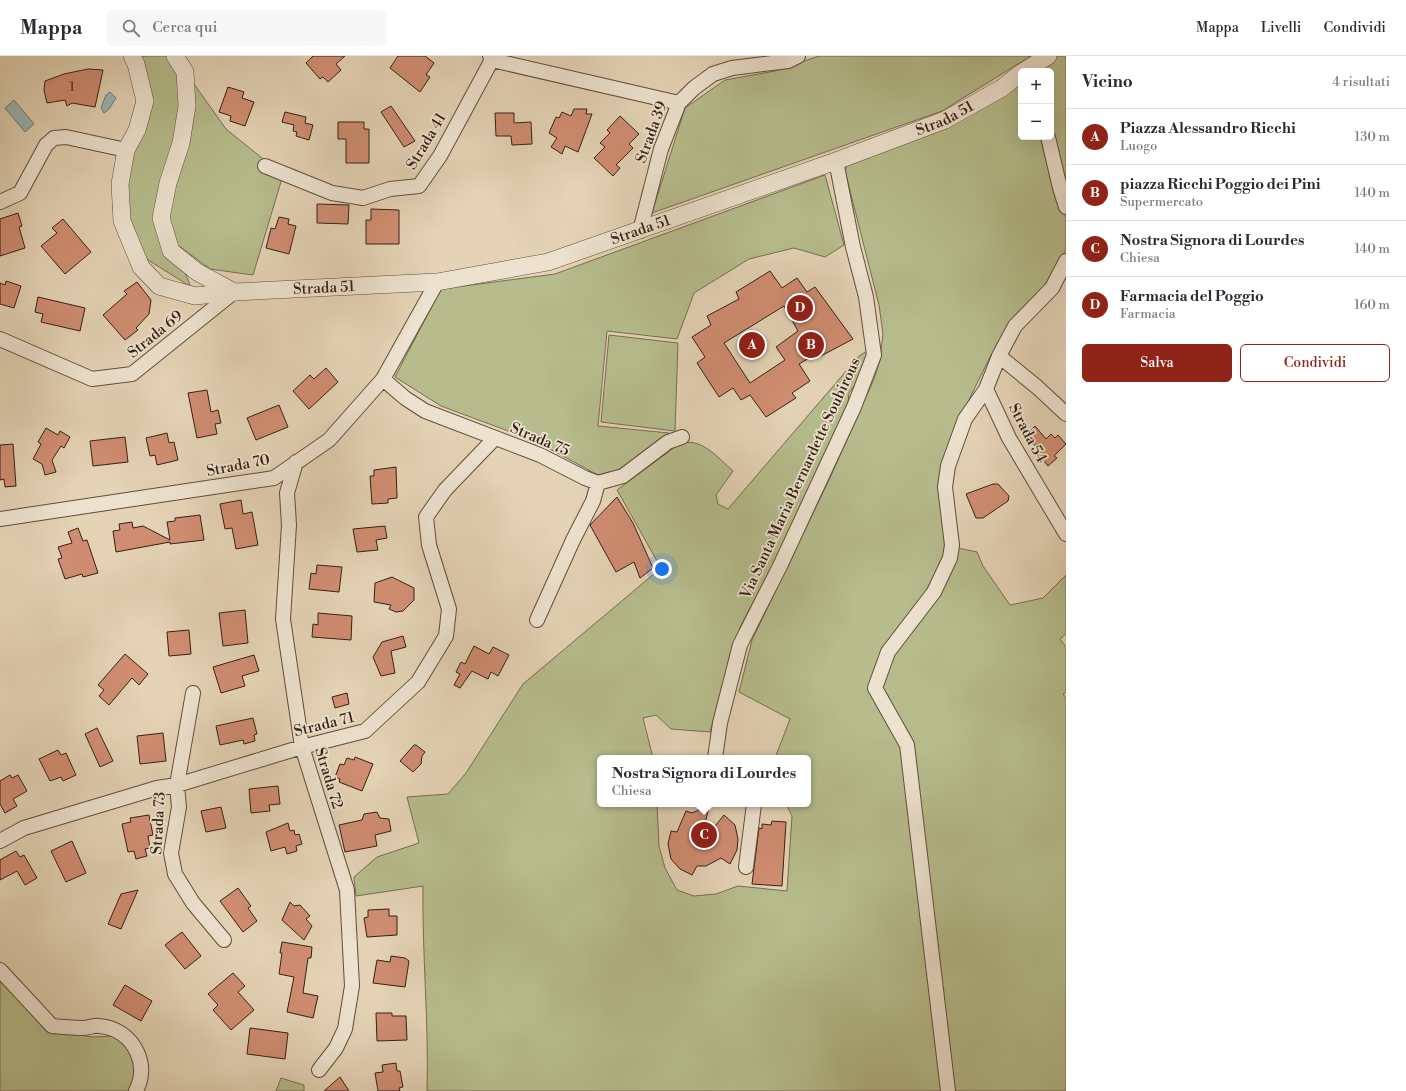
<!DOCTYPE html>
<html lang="it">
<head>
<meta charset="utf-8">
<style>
  :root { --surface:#fff; --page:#f7f7f7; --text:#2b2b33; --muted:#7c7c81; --line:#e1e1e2; --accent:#8f2418 }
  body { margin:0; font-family:"Libre Bodoni",serif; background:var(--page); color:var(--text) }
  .controls { position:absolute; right:12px; top:12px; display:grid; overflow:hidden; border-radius:6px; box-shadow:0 4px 16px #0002 }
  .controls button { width:36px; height:36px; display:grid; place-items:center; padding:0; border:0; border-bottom:1px solid var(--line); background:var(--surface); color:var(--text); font:20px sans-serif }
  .you { position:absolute; left:662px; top:513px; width:14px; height:14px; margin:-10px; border:3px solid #fff; border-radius:50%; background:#1a73e8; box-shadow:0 0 0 6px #1a73e833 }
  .badge { display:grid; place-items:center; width:26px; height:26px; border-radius:50%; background:var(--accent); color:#fff; font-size:13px; font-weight:700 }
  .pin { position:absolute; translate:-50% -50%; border:2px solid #fff; box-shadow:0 1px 4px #0006 }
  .popup { position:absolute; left:597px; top:699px; width:214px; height:52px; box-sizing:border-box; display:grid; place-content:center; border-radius:6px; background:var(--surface); filter:drop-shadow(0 1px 3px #0005); font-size:13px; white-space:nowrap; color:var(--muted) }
  .popup b { font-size:15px; color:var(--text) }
  .popup::after { content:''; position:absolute; left:50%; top:100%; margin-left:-8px; border:8px solid transparent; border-top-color:var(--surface) }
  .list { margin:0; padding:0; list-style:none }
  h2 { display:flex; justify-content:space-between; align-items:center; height:52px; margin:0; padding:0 16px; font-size:17px }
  h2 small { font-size:13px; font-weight:400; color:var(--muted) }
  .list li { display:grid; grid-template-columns:26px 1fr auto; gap:12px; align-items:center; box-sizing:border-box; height:56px; padding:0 16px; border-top:1px solid var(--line) }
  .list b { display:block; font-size:15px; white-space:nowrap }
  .list p { margin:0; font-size:13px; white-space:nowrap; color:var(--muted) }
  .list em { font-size:13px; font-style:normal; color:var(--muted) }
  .actions { display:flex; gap:8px; padding:12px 16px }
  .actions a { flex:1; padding:9px 0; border:1px solid var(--accent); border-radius:6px; text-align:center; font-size:14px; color:var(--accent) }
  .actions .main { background:var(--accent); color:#fff }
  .icon { flex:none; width:22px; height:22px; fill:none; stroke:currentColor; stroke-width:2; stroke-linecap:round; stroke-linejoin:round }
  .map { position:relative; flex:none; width:1066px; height:1035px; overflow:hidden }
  header { display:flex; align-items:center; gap:24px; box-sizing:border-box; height:56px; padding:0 20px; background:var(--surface); border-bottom:1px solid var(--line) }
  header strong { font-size:19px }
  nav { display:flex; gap:22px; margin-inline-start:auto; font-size:14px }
  .search { width:280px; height:36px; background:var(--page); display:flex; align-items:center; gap:10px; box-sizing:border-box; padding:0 14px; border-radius:6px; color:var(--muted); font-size:15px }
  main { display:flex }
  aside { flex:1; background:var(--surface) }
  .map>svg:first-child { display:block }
</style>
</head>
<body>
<header>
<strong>Mappa</strong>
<div class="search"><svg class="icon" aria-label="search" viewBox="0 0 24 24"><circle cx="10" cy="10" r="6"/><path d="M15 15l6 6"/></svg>Cerca qui</div>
<nav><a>Mappa</a><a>Livelli</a><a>Condividi</a></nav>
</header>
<main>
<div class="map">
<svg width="1066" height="1035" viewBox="0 0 1066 1035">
  <rect width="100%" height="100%" fill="#e4d3b5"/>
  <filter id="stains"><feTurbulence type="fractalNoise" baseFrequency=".005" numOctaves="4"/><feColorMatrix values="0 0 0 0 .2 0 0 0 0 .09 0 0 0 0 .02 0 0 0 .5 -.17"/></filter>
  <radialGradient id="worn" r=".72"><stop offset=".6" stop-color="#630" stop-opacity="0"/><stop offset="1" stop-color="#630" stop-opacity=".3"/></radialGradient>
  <!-- green -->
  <path fill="#b6bc8c" stroke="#766e50" d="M125,0H174L226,73L283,119L253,219L210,213L171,184L191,231L134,195L122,116L145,46Z
    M819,0H1031L942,55L652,157L685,52L725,24L775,15Z
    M1052,0H1066V141L1051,81V15H1033Z
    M1021,24V81H1043L1066,162V193L1052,222L1018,260L990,301L962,358L949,390L948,490L977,496L983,510L1010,549L1043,542L1066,519V578L1060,583L1066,591V636L1063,638L1066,642V1035H427C429,967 422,898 423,830L356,840L354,821L377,801L419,787L407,741L448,738L466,717L523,628L661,512L617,434L679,388C701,380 718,402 733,415L716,439L718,448L728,453L859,300L870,293L857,326L849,337L848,347L784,487L740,571L710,676L671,673L656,659L643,662L653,702H600V748H657L659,790L665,812L677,834L694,840L716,838L738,830L787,835L792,760L786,748H808V702H775L790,663L739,636L752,584L829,424L874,323L880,304L883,278L879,249L845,115L847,109Z
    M825,119L844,189L825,201L794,192L749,203L694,237L677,283L607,275L598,370L669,377L621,413L598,419L535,385L441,350L395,321L441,233L555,218Z
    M609,279L678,287L675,375L601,366Z
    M0,922L51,974L92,981L118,980L134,997L137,1023L131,1035H0Z
    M281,1022L304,1029V1035H276Z"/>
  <!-- water -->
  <path fill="#99b6b7" stroke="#717a76" d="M110,36L116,42L109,53L104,57L101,52L106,39Z
    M14,44L34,68L25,76L5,52Z"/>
  <!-- building -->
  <path fill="#d08d72" stroke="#352014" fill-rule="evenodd" d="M313,0H345L336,8L341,14L328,26L323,21L320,23L306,7Z
    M398,0H425L434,7L426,19L430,21L420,36L390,12Z
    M88,13L103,14L95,51L72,47L67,50L65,44L47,47L44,34L45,25L64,18Z
    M228,31L244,36L242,42L254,46L245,70L230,65L231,60L219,56Z
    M391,50L415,85L404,91L381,56Z
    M574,53H587L586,58H592L578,96L565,90L562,98L551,91L557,82L549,77L556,61L559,62L562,56L571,60Z
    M285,56L306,61L305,67L313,69L309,84L296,80L297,76L293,75L294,69L282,66Z
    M495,57H514V67L531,66L532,88L512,89L511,80H496Z
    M620,60L639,78L629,88L633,92L616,109L620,112L613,120L594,102L605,91L600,87L610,77L607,74Z
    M338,66H364V73H369V107H346V83H338Z
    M317,148L349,149L348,168L317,167Z
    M371,153L399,154V188H366V164H371Z
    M18,157L22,170L19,171L25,192L0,200V163Z
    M279,161L289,163L288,168L296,170L289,198L266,192L271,172L275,173Z
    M63,163L91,196L65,218L41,190L57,177L52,172Z
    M770,215L782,232L797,222L807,236L815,231L853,283L819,301L816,298L799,308L810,325L792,337L796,342L766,361L750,339L741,344L733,332L719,341L697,307L705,301L692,281L711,269L707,260L739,243L736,236ZM784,250L798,275L776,291L785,304L750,327L724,287Z
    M6,225L21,230L14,252L0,248V227L5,229Z
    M137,226L151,244L149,258L136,272L138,274L125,284L103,259L127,238L124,235Z
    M38,241L85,252L80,275L41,266L43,258L35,256Z
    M326,312L338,326L309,353L293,335L310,319L314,323Z
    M207,334L211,356L218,354L221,367L215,368L217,378L197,382L188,337Z
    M279,349L288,371L256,384L247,362Z
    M1035,370L1046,383L1051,378L1055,382L1058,379L1066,388L1054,400L1057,402L1048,410L1036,395L1038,393L1026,379Z
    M46,372L58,379L60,375L70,381L64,392L61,390L52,404L56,416L45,419L42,408L33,403L41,388L38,386Z
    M167,377L169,387L174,386L178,404L157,409L155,399L150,400L146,382Z
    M125,381L128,406L93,410L90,385Z
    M13,388L16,430L5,431L4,423L0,424V389Z
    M396,411L397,442L388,443V447L372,448L370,420H374V414Z
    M993,428H998L1009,440L1008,445L983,462H976L966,438Z
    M617,441L633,467L653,512L640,522L634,506L616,516L590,469Z
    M241,444L243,458L252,456L258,489L236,493L232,472L225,473L220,448Z
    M200,459L204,484L170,488V486L116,496L113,475L120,474L119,468L132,466L133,472L143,470L170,484L167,466L175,465V462Z
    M385,470L387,482L376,484L378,494L357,496L353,473Z
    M78,472L83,485L87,484L98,517L83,521L82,518L65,523L58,503L62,502L58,491L72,487L68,476Z
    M317,509L342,511L339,536L309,533L311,517L316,518Z
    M392,521L414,532V544L403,555L396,556L389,553L391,549L374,546L375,527Z
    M245,554L248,587L223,590L219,557Z
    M318,557L352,560L351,584L312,581L313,568L318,569Z
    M189,574L191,598L169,600L167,576Z
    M403,580L406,591L391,595L395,617L381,620L373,601L382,586Z
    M474,590L489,598L493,591L509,599L498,620L491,616L488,623L472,615L460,632L454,629L460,618L456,616L461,606L465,608Z
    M125,598L148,618L139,629L132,622L109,649L99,640L104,634L98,629Z
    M254,599L259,615L242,620L245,630L221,637L213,611Z
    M347,637L349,648L335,652L332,641Z
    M253,662L257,678L254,679L255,685L244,688L243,684L220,689L216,670Z
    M97,672L113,705L100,711L85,678Z
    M163,677L166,705L140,708L137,680Z
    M414,689H416L425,696L422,700L421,708L413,716L400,705Z
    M58,694L61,699L66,697L76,719L63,725L61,721L50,725L39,703Z
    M355,701L373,708L362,735L339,726L340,723L335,721L340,708L344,709L347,702L354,704Z
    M10,719L12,722L18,719L27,735L13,743L17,750L5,757L0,748V725Z
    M278,730L280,748L269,749L270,755L251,757L249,733Z
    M703,748H710L699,790L724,759L735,769L738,783L737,794L730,808L721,802L706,810H697L692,819L680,813L671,803L668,788L671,775L677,776L686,755L692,757L699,754Z
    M221,751L226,772L206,776L201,755Z
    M377,756L380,762L389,763L391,775L375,779L377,790L345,796L339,769L362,764L364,758Z
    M149,759L153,779L148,780L150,792L145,793L147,800L136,803L134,795L128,796L122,768L131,766L130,762Z
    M772,765L786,766L782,830L752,828L759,772L762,773V768L771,769Z
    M288,767L290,775L294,774L295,779L299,778L302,788L296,790L297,795L287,798L285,791L271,795L266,776Z
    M72,785L86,817L66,826L51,795Z
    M16,795L20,801L24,799L37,822L25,829L17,815L0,824V804Z
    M238,832L251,850L248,852L257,865L243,876L220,845Z
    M138,834L121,873L108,868L121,838Z
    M290,846L294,850L300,849L310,860L306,863L312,870L304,884L282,864Z
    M389,853V860H397V879L367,881L364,862L368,861V854Z
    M182,876L201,900L185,913L165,889Z
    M282,886L312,891L311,902H308L303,937L318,940L313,962L287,956L294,921L279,918L282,897H280Z
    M391,900L405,902L409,905L405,931L373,927L377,904L390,906Z
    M233,917L245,930L238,936L254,954L231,974L213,954L218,949L208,938Z
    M125,929L152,945L141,965L113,949Z
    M376,957H392V960H406L407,984L377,985Z
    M250,972L288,977L285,1003L247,998Z
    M396,1007L397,1015H400L403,1031L399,1032L400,1035H378L375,1017L383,1016L382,1009Z
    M340,1021L349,1035H324Z"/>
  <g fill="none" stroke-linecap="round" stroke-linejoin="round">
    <!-- minor casing -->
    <g stroke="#614d3c" stroke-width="16">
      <path id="minor" d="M490,0L492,4L679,47
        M1048,81L1060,132L1066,151
        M265,110L332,137L363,142L390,133L419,130L440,100L494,0
        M0,146L20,137L46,89L54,82L66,81L126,94
        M640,175L661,93L679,47L694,32L713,18L732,12L788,5L798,0
        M0,283L92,323L132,318L234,236
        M999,300L1037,331L1066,358
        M383,323L405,342L425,355L540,399L585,422L598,427L623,420L668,386L682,381
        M986,333L1009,382L1066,478
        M296,406L287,437L289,469L283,563L302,691L347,834L352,930L345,973L336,992L319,1014
        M0,463L274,422L329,384L383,323L437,226
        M537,564L573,484L593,445L598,427
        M193,637L177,729L179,751L171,797L175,818L193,847L224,884
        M715,702L720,667L740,589L780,510L854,351L874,299L866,241L853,191L836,105
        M0,785L24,772L157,732L177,729L302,691L365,675L418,626L446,580L449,553L429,489L426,461L445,434L495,382
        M746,811L754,748
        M0,914L52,970C63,971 73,972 83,972C89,972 94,969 99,970C116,971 130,981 137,996C143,1009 142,1023 136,1035
        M948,1035L907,689L875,632L888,596L934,536L950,502L952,489L945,431L948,410L965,363L986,333L999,300L1015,270L1052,232L1066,205"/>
    </g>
    <!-- tertiary casing -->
    <g stroke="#614d3c" stroke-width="18">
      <g id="tertiary">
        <path id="s1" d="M132,0L136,8L145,45L137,74L126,94L120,128L122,165L141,211L159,230L195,240L234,236L437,226L548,206L836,105L945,64L1002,32L1021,17"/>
        <path d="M175,0L185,16L187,50L181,87L168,127L161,162L171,195L197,216L234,236"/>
        <path d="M1024,15L1048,0"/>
      </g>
    </g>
    <!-- minor -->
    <use href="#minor" stroke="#ede2cf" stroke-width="14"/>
    <!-- tertiary -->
    <use href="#tertiary" stroke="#ede2cf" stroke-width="17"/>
  </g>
  <g text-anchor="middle" stroke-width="3.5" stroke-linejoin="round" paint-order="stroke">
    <!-- number labels -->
    <g font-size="13" fill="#5c3b2c">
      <text x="72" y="35">1</text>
    </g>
    <!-- street labels -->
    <g font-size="15" fill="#352014" stroke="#ede2cf">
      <text dy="5" stroke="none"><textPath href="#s1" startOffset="1062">Strada 51</textPath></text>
      <text transform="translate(651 76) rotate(-70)" y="5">Strada 39</text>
      <text transform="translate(426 85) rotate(-59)" y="5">Strada 41</text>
      <text dy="5" stroke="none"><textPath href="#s1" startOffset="738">Strada 51</textPath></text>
      <text dy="5" stroke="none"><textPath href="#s1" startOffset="414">Strada 51</textPath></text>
      <text transform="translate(155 278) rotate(-39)" y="5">Strada 69</text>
      <text transform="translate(1028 377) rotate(62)" y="5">Strada 54</text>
      <text transform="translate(540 383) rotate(23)" y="5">Strada 75</text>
      <text transform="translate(238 409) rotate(-11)" y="5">Strada 70</text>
      <text transform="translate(800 422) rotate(-65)" y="5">Via Santa Maria Bernardette Soubirous</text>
      <text transform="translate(324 668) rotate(-14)" y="5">Strada 71</text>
      <text transform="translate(329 722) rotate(73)" y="5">Strada 72</text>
      <text transform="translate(158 767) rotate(-87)" y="5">Strada 73</text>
    </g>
  </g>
  <rect width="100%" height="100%" filter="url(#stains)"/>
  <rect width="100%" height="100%" fill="url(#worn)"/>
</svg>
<div class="controls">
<button>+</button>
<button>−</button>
</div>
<div class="you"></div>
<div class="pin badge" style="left:752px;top:289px">A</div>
<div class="pin badge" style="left:811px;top:289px">B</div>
<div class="pin badge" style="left:704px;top:779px">C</div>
<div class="popup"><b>Nostra Signora di Lourdes</b>Chiesa</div>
<div class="pin badge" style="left:800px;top:252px">D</div>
</div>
<aside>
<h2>Vicino<small>4 risultati</small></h2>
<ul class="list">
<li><span class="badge">A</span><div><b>Piazza Alessandro Ricchi</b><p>Luogo</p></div><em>130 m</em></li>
<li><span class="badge">B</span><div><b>piazza Ricchi Poggio dei Pini</b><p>Supermercato</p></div><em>140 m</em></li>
<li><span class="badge">C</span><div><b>Nostra Signora di Lourdes</b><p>Chiesa</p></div><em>140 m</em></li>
<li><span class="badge">D</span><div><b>Farmacia del Poggio</b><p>Farmacia</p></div><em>160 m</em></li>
</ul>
<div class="actions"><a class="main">Salva</a><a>Condividi</a></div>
</aside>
</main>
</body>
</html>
